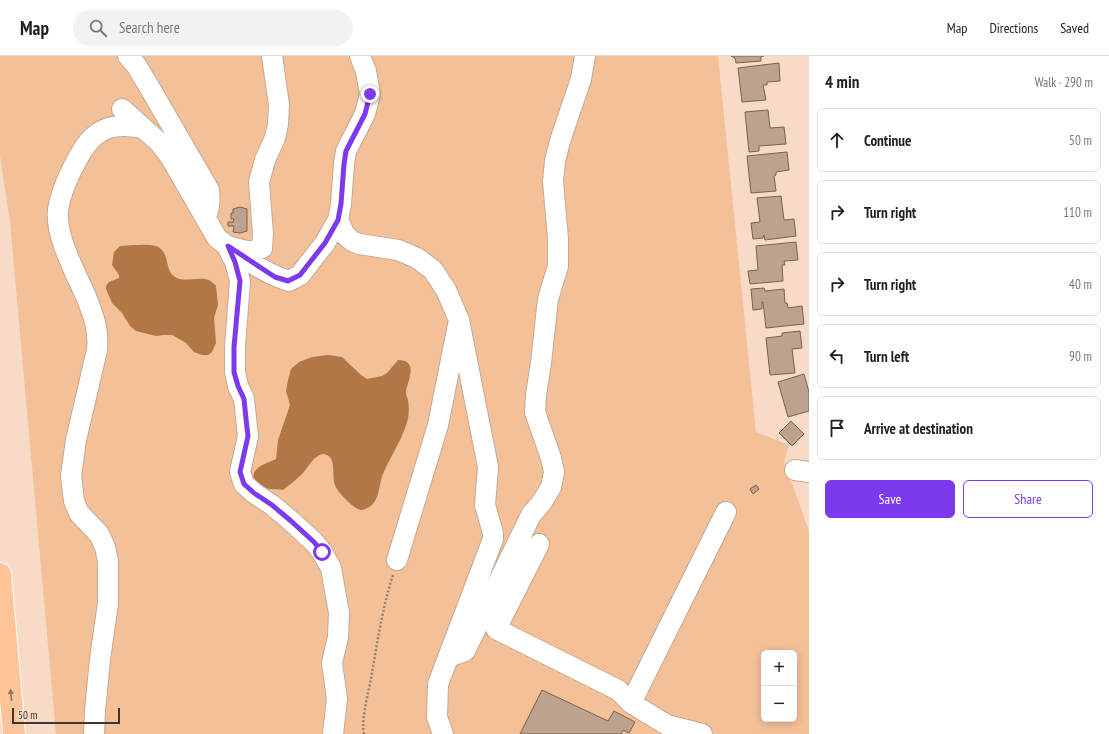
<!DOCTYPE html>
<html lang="en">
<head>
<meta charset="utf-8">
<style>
  :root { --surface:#fff; --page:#f2f2f2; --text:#222; --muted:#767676; --line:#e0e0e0; --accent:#7c3aed }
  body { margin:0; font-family:"PT Sans Narrow",sans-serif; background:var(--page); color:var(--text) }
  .controls { position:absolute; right:12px; bottom:12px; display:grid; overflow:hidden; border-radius:6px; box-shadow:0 2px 10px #0003 }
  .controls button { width:36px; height:36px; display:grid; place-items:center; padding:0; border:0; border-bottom:1px solid var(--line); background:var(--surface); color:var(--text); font:20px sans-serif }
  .scale { position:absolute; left:12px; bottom:10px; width:108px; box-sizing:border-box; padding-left:4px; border:2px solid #40352d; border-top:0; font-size:11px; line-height:14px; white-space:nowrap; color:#40352d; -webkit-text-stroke:3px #f7dbc6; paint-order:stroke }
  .stop { position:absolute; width:12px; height:12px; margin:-9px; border:3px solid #7c3aed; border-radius:50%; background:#fff }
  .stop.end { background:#7c3aed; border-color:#fff; box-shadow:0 1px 4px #0008 }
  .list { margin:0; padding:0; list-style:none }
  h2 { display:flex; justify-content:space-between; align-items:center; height:52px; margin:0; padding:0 16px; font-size:17px }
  h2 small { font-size:13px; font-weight:400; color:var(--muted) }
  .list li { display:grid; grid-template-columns:26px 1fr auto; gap:12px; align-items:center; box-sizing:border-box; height:64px; margin:0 8px 8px; padding:0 8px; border:1px solid var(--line); border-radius:6px }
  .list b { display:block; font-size:15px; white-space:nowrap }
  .list em { font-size:13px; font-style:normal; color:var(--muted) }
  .actions { display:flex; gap:8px; padding:12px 16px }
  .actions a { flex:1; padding:9px 0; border:1px solid var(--accent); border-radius:6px; text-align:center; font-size:14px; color:var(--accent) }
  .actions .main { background:var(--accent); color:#fff }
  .icon { flex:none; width:22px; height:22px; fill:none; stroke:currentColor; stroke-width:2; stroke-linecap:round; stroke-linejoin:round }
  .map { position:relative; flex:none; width:809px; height:678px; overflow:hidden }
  header { display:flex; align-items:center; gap:24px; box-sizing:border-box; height:56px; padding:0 20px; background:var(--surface); border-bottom:1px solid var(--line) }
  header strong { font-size:19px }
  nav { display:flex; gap:22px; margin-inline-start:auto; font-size:14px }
  .search { width:280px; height:36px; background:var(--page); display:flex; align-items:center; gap:10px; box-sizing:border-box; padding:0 14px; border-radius:22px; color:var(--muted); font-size:15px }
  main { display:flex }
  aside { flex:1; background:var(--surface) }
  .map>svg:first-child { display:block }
</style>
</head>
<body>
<header>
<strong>Map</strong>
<div class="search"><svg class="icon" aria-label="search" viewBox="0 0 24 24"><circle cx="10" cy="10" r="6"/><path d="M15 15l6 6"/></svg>Search here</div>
<nav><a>Map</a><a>Directions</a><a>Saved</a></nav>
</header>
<main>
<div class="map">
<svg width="809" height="678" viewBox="0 0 809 678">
  <rect width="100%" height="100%" fill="#f7dbc6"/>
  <!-- green -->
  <path fill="#f4c098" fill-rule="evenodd" d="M0,0H718L756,376L789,389L784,405L809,475V678H56L10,166L0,100ZM764,597H794V663H764Z"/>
  <!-- water -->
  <path fill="#b27746" d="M134,189C140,189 150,188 156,190C171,196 164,215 175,221C183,227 198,220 209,224C211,225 214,228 216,230L218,249L214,262L216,287L212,296L208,299H202L194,296L186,287L172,279H163L156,280L136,275L130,270L122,257L112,247L106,233V230L109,226L119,222V219L112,209L114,196L120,190Z
    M328,299L342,301L361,319L367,323L382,320L387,317L398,304C419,304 408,325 406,335C406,338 407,341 408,344C409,349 409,357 408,362C405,379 390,401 383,418C379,427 380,441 372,449C369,451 365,454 361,454C354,453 337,436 335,429C331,421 338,399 323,398C321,398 319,399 318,400C311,404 307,413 302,418C296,424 289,429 283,434C274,433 257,434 254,423C253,420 253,417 256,414C260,409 269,406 276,403L278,384L290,349L286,335L288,324L291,313L299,306L312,301Z"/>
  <!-- building -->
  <path fill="#bda28e" stroke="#7a614f" d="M731,0H764H761V5L736,7L735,2Z
    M779,7L780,25L767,26V29H763L766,44L742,46L738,12Z
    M768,54L770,72L784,71L786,88L759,90V95L749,96L745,56Z
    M787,96L789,114L776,116V119L774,120L776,135L751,137L747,100Z
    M781,140L784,164L794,163L796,180L765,184L764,179L763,182L753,183L751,167L760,166L757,142Z
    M240,151L247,153V175L240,177L233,176L234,170H228V166H233L234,163H231V157H233V153Z
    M796,186L798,204L784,205L785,209H782L783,225L750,228L748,215L758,214L756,190Z
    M764,232L765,235L784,233L785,247H787L788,252L802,250L804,268L766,272L763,246H762V253L753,254L751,233Z
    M800,275L802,292L792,293L795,317L770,319L766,282L782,280V277Z
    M804,318L809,336V355L788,361L778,326Z
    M791,365L804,378L792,390L779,377Z
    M756,429L759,433L753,438L750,433Z
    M542,634L608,665L614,655L635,666L629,677L623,674L621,678H520Z"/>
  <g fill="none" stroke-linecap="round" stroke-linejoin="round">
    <!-- minor casing -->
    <g stroke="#c4a995" stroke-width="22">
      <path id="minor" d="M128,0L136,9L151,34L209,134C210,144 210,151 206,161
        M272,0L279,49L278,68L275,82L265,104L259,126L263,178L262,192L250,196L227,190L235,206L240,225L235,291V316L238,330L244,343L248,380L240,416L244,428L254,437L272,449L291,465L314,486L322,496L331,512L339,557L338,581L332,607L337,643L333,678
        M122,53L143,72L160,87L171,102L217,182C238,199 263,217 289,225L300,219L325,187L338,164L341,148L344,108L346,95L365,58L370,38L366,15L360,0
        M338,164L345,179L352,185L359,188L398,194L417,202L433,214L446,234L459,264L438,369L397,504
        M795,414L809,416
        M539,488L496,573L618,634L631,647L667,669L702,678
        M448,601L465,595L531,459L542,446L551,431L554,416L551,402L535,356L536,339L541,307L548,243L558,210V183L553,125L555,105L560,85L581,23L585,0
        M631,647L726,456
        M94,678L95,655L100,603L108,547V505L105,491L99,478L79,457L74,445L71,420L76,384L97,294C99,274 94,261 87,243C77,219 55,181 58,154C61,134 72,112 82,95C97,70 116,67 143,72
        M443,678L437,661L438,628L493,483V477L485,449L488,411L459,264"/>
    </g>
    <!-- highway casing -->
    <g stroke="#fff" stroke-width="24">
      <path id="highway" d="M0,518L14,678"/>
    </g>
    <!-- path -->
    <path stroke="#948173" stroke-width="2.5" stroke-dasharray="2 2" stroke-linecap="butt" d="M364,678C361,663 368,638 371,623C377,588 382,553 393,519"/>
    <!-- minor -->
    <use href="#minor" stroke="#fff" stroke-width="20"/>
    <!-- highway -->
    <use href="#highway" stroke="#fcc498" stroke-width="22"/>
  </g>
  <!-- one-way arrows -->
  <defs><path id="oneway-solid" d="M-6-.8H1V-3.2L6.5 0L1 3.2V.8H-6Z"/></defs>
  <use fill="#95755d" href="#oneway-solid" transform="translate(11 639) rotate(-95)"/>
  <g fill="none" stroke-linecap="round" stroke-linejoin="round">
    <!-- route -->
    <path stroke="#7c3aed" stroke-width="5" d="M322,496L314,486L291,465L272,449L254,437L244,428L240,416L248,380L246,363L244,343L238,330L234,316V291L240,225L235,206L228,190L275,221L288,225L300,219L325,187L338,164L341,148L344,108L346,95L365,58L370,38"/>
  </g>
</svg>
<div class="controls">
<button>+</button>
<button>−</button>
</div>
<div class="scale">50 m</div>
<div class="stop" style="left:322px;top:496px"></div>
<div class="stop end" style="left:370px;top:38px"></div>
</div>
<aside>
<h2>4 min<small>Walk · 290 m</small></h2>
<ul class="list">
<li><svg class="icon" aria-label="ahead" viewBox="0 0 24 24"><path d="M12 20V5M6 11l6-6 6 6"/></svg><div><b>Continue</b></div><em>50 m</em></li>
<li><svg class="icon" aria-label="right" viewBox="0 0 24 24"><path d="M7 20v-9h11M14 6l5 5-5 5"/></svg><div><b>Turn right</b></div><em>110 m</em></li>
<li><svg class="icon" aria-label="right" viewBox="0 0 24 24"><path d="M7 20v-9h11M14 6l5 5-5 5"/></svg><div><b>Turn right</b></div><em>40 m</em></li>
<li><svg class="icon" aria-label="left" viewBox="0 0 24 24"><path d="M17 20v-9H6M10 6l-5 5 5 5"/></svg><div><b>Turn left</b></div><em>90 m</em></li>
<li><svg class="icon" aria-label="arrive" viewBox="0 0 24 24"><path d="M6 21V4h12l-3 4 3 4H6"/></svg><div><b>Arrive at destination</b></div></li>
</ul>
<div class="actions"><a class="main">Save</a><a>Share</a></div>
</aside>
</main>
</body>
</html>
